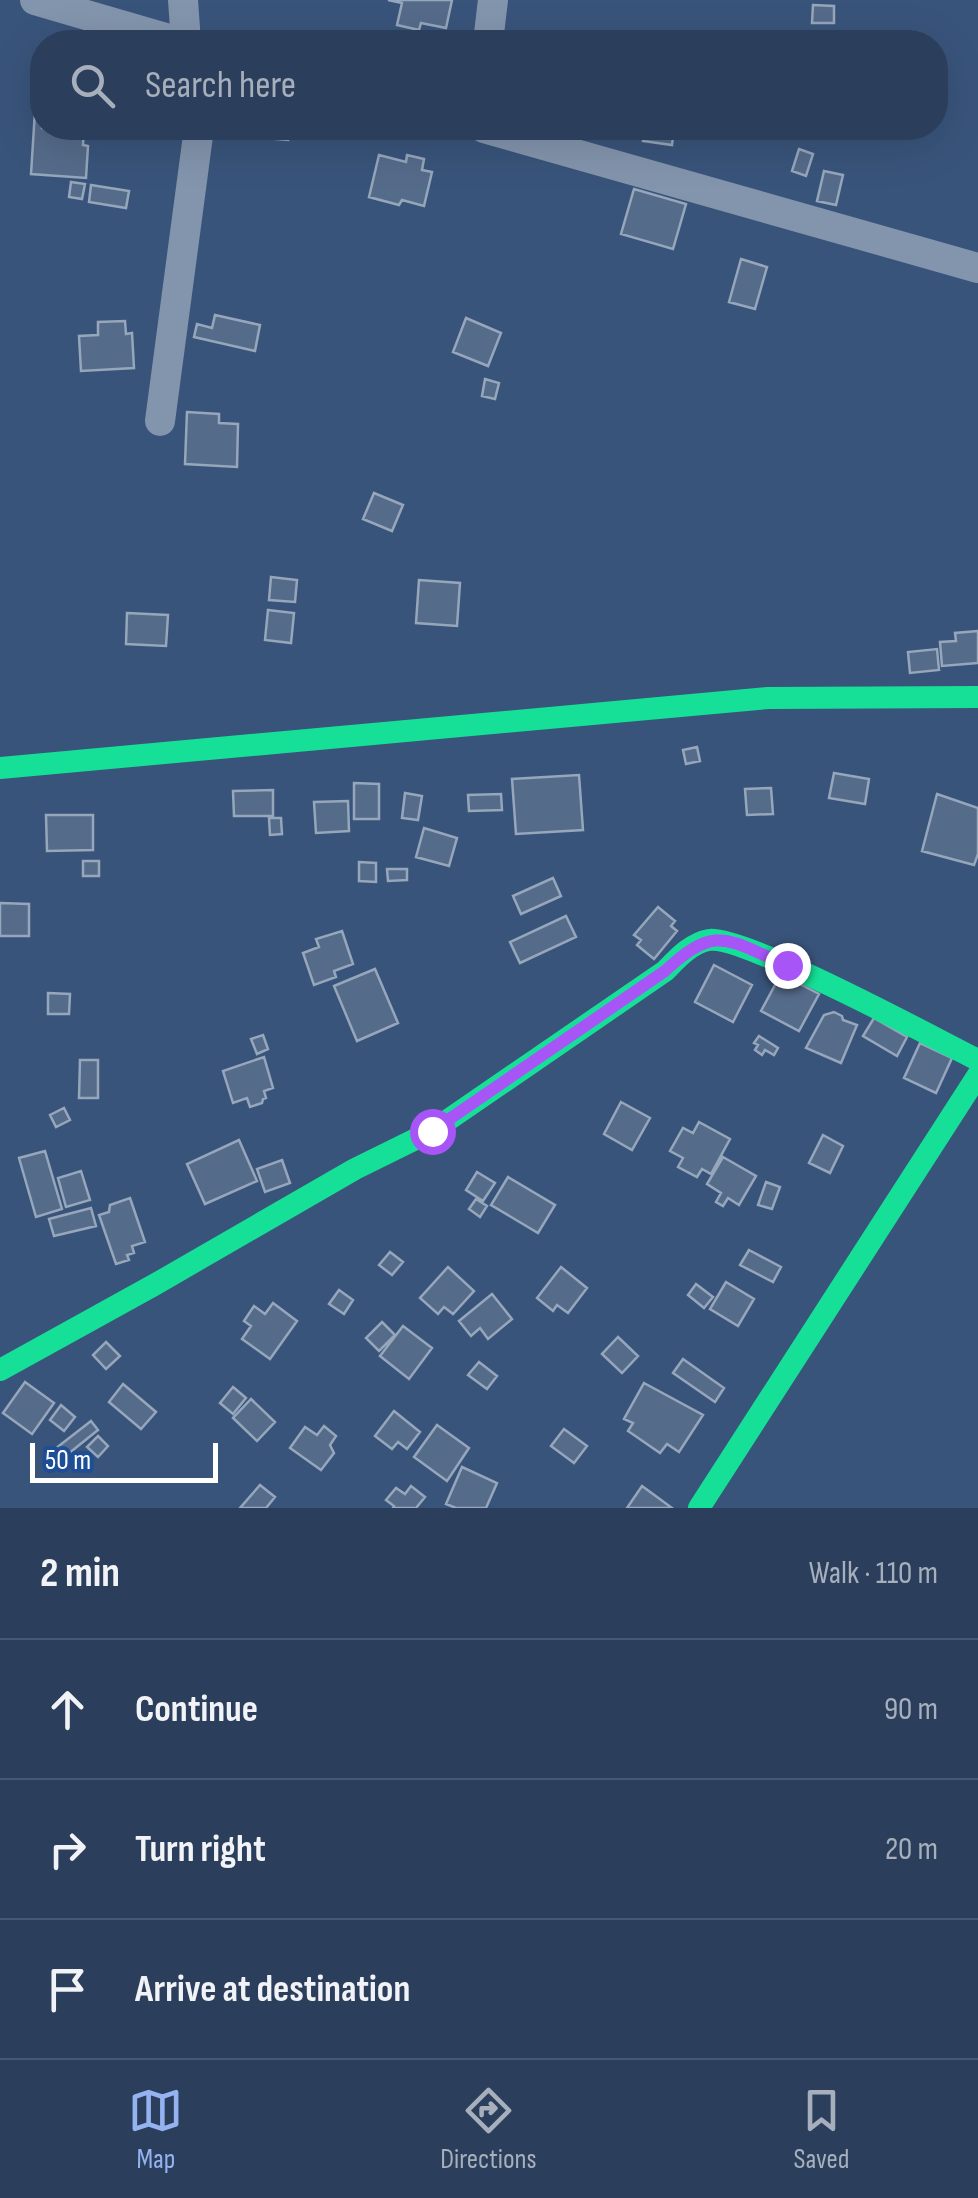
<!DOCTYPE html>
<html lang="en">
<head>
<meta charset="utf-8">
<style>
  :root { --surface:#2b3f5c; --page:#374a65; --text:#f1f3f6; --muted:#a6afbb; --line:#475872; --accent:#95b2f1 }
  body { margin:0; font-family:"Sofia Sans Condensed",sans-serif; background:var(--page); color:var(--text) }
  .scale { position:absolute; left:30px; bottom:25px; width:188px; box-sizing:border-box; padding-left:10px; border:5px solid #fff; border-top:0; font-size:28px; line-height:35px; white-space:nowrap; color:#fff; -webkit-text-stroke:8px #1e4f96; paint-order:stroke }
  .stop { position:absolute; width:30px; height:30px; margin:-22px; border:8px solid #a855f7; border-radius:50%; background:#fff }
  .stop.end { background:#a855f7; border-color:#fff; box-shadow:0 2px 10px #0008 }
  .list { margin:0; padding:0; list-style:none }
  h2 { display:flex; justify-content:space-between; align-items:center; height:130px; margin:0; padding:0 40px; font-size:42px }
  h2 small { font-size:32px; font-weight:400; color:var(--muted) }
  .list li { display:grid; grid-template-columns:65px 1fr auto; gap:30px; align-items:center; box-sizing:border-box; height:140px; padding:0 40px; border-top:2px solid var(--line) }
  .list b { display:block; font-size:38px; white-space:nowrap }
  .list em { font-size:32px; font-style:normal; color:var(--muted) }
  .icon { flex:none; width:55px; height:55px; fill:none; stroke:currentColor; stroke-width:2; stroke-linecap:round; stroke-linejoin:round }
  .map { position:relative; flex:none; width:978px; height:1508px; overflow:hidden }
  .search { position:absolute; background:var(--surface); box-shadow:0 10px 40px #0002; left:30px; right:30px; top:30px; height:110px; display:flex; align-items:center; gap:25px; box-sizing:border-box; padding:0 35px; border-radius:40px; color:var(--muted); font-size:38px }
  .sheet { height:550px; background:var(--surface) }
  nav { display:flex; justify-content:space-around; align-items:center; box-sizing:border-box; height:140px; border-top:2px solid var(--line); background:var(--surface); font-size:28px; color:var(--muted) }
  nav a { display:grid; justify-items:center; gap:5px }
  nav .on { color:var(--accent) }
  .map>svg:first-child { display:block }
</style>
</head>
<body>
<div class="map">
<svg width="978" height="1508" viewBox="0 0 978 1508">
  <rect width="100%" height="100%" fill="#39547b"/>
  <!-- building -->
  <path fill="#556b8a" stroke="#96a6bb" stroke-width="2.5" d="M388,0H452L446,28L421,23L419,30L397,25L402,3Z
    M813,5L834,6V23H812Z
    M35,111L42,112V128L84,129L83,145L88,146L86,178L31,174Z
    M262,128H289L288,140L265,138Z
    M645,128L674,129L672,145L643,141Z
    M799,149L813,154L806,176L792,171Z
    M379,155L406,162L407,155L424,159L422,170L432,172L424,206L402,200L399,205L369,197Z
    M824,171L843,175L836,205L817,201Z
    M71,182L85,184L82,199L69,197Z
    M91,185L129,191L126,208L89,202Z
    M634,189L686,204L673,249L621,234Z
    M741,259L767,267L755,309L729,302Z
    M215,315L260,325L255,351L194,337L197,324L212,328Z
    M466,318L501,333L488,366L453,352Z
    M125,321L126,334L132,333L134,368L81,371L79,336L98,335V322Z
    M485,379L499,383L495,399L482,396Z
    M187,412L219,414V423L238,424L237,467L185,464Z
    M374,493L403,505L392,531L363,519Z
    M271,577L297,580L295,602L269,600Z
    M419,580L460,583L457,626L416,623Z
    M268,610L294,613L291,643L265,640Z
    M127,613L168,615L166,646L126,644Z
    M978,631V663L942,666L940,642L956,641L955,633Z
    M937,649L939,670L910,673L908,652Z
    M697,747L700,761L686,764L683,750Z
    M834,773L869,779L865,804L829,798Z
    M579,775L583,830L516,834L512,779Z
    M354,783L379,784V819H354Z
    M771,788L773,814L747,815L745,789Z
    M273,790V816H234L233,791Z
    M405,793L422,796L418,820L402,818Z
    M501,794L502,810L469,811L468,795Z
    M937,794L978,808V854L974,865L922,851Z
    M348,801L349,831L316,833L314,802Z
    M46,815H93V850L47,851Z
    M269,818H281L282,834L270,835Z
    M424,828L457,838L449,866L416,857Z
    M83,861H99V876H83Z
    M359,862L376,863V882L359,881Z
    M387,869H407V880L388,881Z
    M553,878L561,896L521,914L513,896Z
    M0,903L29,904V936H0Z
    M658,907L675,921L671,926L677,931L654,959L637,945L641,940L634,935Z
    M566,916L576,937L520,963L510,942Z
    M342,931L353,964L334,971L336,977L314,985L303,953L319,947L316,939Z
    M714,965L752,985L733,1022L695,1002Z
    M375,969L398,1023L357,1041L334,986Z
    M781,974L819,994L799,1031L761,1011Z
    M48,993L70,994L69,1014H48Z
    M834,1012L842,1016L843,1020L857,1025L841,1063L806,1048L824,1015Z
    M874,1018L907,1037L897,1056L863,1036Z
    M263,1035L268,1049L257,1054L251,1039Z
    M759,1036L778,1048L774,1055L765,1050L762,1055L755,1050L758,1045L754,1043Z
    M920,1043L952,1058L936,1093L904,1078Z
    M264,1057L273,1088L264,1091L266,1098L263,1099L262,1103L250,1107L247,1098L233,1103L223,1071Z
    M80,1060H98V1098H79Z
    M621,1102L650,1118L632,1150L604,1134Z
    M64,1108L70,1120L56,1127L50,1115Z
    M699,1122L730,1139L711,1174L702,1169L697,1177L678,1167L683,1158L670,1151L683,1128L693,1133Z
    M823,1135L843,1146L830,1173L809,1163Z
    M239,1140L257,1181L205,1204L187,1164Z
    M45,1151L62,1209L36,1217L19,1158Z
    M723,1157L756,1176L739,1205L728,1198L723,1206L716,1202L721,1193L707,1184Z
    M282,1160L290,1183L265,1192L257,1169Z
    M81,1171L90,1200L66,1207L58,1178Z
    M477,1172L495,1183L483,1201L466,1190Z
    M508,1177L555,1205L538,1233L491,1205Z
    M766,1182L780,1187L772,1209L758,1205Z
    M130,1198L145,1242L132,1246L134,1253L127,1255L129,1260L116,1264L99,1215L109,1212L110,1205Z
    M476,1199L487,1206L480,1217L469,1209Z
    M91,1208L96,1226L54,1236L49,1219Z
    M749,1250L781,1267L773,1282L740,1265Z
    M390,1252L403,1262L392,1275L379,1265Z
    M448,1267L474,1291L453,1314L444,1307L438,1314L420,1298Z
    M561,1267L587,1288L568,1313L557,1305L553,1311L537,1298Z
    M726,1282L754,1299L738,1326L710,1309Z
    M696,1284L713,1297L704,1308L688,1295Z
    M339,1290L353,1300L344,1314L329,1304Z
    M492,1294L512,1319L488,1339L480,1328L471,1336L459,1321Z
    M273,1303L297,1321L270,1359L242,1339L251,1326L244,1321L254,1306L265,1314Z
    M382,1322L395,1335L379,1351L366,1338Z
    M403,1326L432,1348L409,1379L380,1356Z
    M618,1337L638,1356L622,1373L602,1354Z
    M106,1342L120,1356L106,1369L93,1355Z
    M683,1359L724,1388L715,1402L673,1373Z
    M479,1362L497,1376L487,1389L468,1375Z
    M25,1382L54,1403L32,1434L3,1413Z
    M644,1383L703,1415L679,1452L667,1444L660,1453L628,1431L633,1423L624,1419Z
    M123,1384L156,1412L141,1429L109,1402Z
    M233,1387L246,1398L233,1414L220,1403Z
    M251,1399L275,1422L257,1441L233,1418Z
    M61,1405L75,1417L64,1431L50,1420Z
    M394,1411L420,1432L407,1449L398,1442L392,1449L375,1436Z
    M91,1421L98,1430L63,1458L55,1449Z
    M437,1425L469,1448L447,1481L414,1457Z
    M324,1426L336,1436L330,1445L334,1453L321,1470L290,1448L305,1427L317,1435Z
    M564,1429L587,1446L574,1463L551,1446Z
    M98,1436L108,1446L98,1457L87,1447Z
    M462,1467L497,1483L486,1508H456L446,1504Z
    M260,1485L275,1497L266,1508H240Z
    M411,1486L425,1497L416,1508H393L394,1506L386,1500L396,1488L405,1494Z
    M642,1486L672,1508H627Z"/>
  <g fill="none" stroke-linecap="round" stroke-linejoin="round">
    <!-- street -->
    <path stroke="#8395ad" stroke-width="30" d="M35,0L179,42
      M183,0L186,42
      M488,42L493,0
      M484,128L978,268
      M160,421L199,128"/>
    <!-- fast -->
    <path stroke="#16e098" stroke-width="22" d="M0,768L768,698L978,697
      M0,1370L154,1285L355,1169L432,1131L665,971C677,959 691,943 709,940C742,934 936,1039 978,1060
      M699,1508L978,1075"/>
  </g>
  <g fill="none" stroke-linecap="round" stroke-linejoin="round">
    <!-- route -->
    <path stroke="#a855f7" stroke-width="12" d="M432,1131L665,971C717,922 728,941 787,965"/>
  </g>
</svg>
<div class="scale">50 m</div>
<div class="stop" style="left:432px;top:1131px"></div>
<div class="stop end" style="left:787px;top:965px"></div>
<div class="search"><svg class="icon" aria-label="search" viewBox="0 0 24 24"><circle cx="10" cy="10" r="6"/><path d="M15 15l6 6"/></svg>Search here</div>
</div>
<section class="sheet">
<h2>2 min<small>Walk · 110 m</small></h2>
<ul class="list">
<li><svg class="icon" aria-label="ahead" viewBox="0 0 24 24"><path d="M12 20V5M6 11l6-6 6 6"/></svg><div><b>Continue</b></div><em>90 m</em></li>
<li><svg class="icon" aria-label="right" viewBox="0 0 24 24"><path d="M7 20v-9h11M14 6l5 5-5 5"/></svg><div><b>Turn right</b></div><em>20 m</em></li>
<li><svg class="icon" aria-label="arrive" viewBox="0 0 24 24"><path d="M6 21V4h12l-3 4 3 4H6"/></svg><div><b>Arrive at destination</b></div></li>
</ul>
</section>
<nav>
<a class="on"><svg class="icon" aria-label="map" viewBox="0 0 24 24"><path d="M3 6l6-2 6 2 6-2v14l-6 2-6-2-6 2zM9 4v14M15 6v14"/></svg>Map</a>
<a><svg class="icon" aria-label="directions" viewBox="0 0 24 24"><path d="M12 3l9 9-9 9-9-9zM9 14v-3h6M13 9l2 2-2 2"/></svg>Directions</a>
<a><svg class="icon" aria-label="saved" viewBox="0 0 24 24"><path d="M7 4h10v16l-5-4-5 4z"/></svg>Saved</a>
</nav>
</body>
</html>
